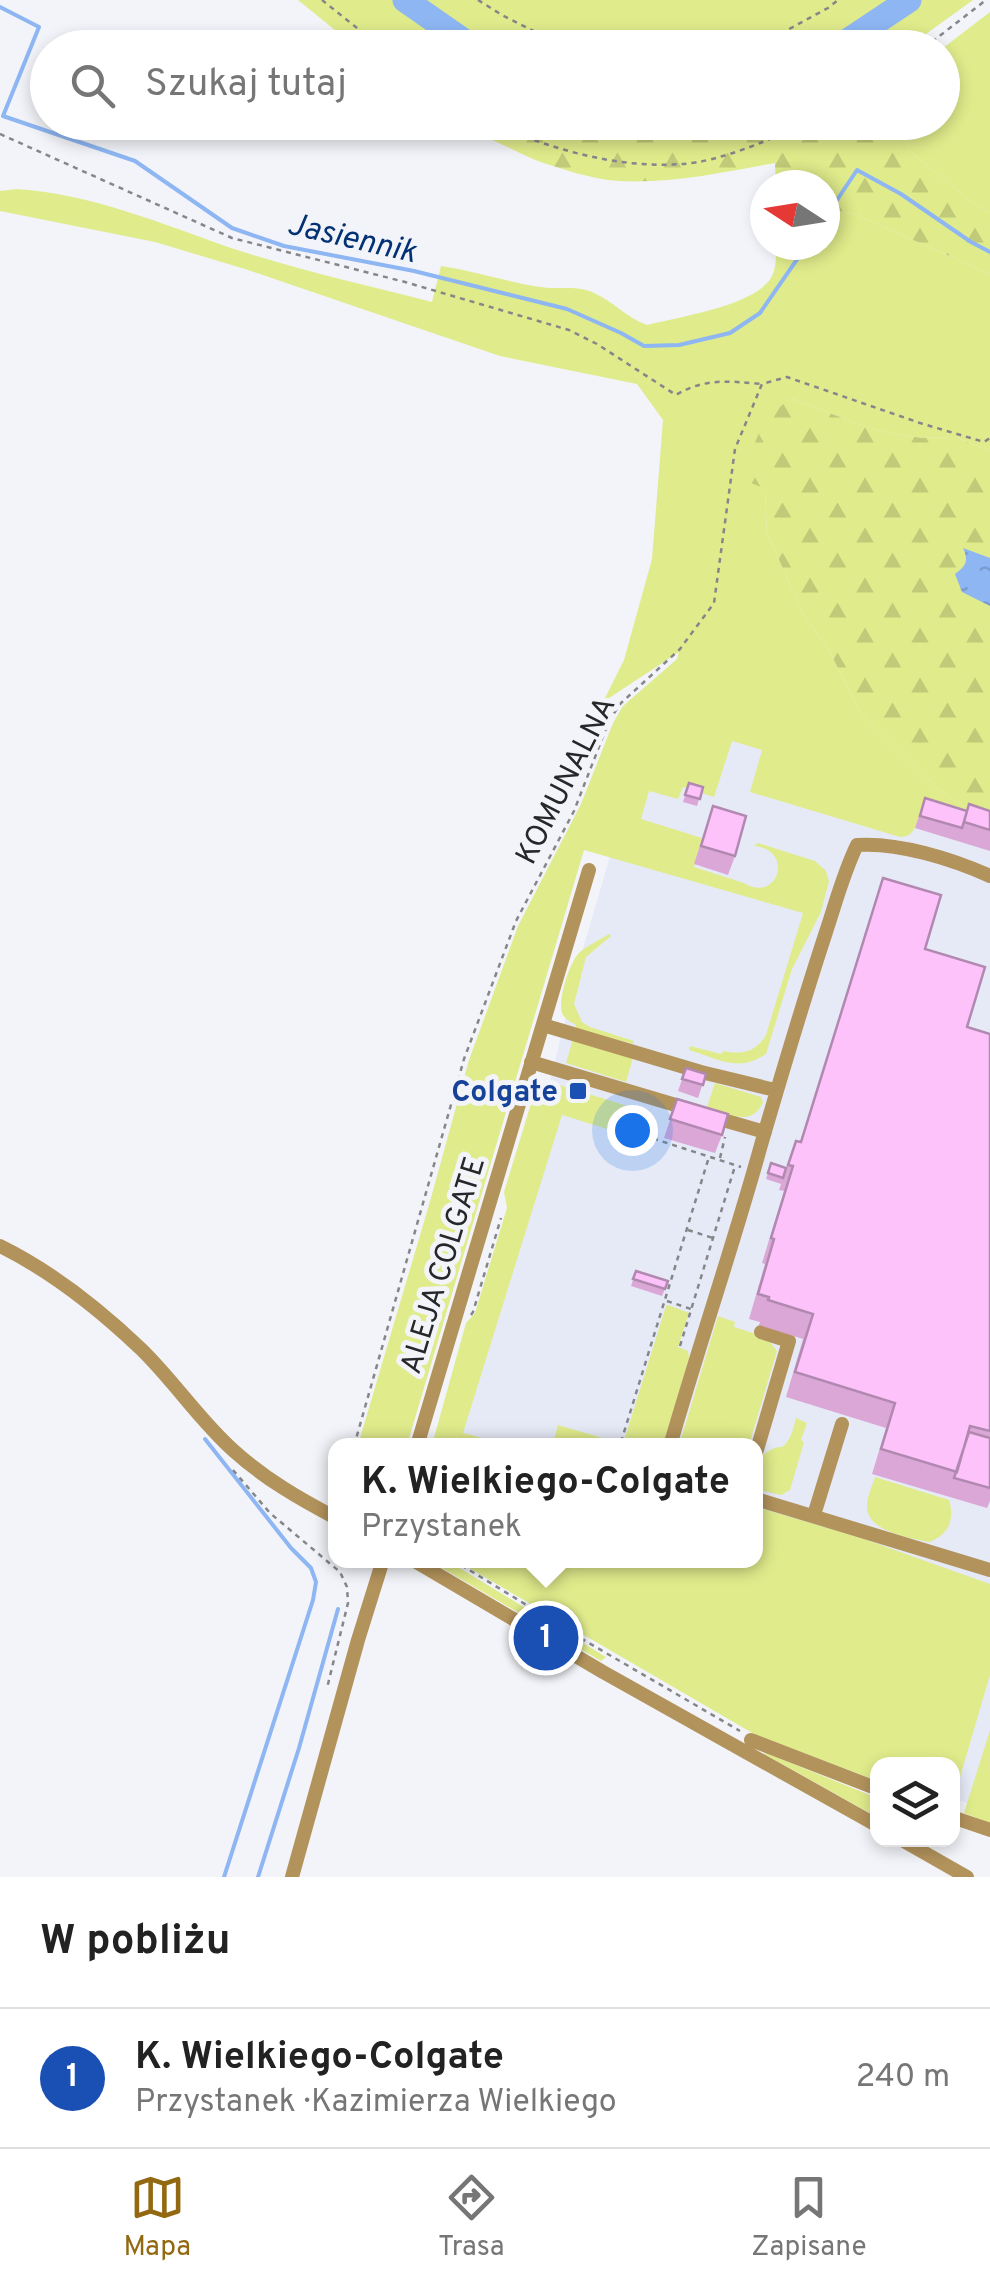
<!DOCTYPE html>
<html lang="pl">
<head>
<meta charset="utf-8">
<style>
  :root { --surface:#fff; --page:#f2f2f2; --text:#222; --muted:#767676; --line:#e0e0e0; --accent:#926911 }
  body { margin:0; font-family:Overpass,sans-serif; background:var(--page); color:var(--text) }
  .controls { position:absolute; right:30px; bottom:30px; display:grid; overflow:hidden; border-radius:20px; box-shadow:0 5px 15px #0003 }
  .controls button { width:90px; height:90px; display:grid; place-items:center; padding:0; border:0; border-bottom:2px solid var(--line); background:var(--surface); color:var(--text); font:50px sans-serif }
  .compass { position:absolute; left:750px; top:170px; width:90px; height:90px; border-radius:50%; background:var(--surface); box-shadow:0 5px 15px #0003; rotate:282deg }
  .you { position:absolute; left:632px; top:1130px; width:35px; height:35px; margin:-25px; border:8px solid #fff; border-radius:50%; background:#1a73e8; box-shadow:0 0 0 15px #1a73e833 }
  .badge { display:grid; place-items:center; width:65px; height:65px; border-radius:50%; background:var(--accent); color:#fff; font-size:32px; font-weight:700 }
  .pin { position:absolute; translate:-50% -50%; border:5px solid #fff; box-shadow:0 2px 10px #0006 }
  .popup { position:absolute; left:328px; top:1438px; width:435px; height:130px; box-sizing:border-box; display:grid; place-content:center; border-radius:20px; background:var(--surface); filter:drop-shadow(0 2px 8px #0005); font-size:32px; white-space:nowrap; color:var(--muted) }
  .popup b { font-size:38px; color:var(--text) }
  .popup::after { content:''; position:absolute; left:50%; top:100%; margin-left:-20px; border:20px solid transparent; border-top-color:var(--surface) }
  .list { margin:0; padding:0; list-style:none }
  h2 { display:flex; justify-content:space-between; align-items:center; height:130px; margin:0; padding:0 40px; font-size:42px }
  h2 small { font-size:32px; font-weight:400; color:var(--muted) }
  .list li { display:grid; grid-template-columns:65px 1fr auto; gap:30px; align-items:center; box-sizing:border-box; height:140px; padding:0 40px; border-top:2px solid var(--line) }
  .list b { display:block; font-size:38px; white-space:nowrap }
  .list p { margin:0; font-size:32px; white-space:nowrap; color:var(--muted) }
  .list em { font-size:32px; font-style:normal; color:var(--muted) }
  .icon { flex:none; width:55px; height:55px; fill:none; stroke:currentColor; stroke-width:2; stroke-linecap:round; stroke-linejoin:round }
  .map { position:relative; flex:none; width:990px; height:1877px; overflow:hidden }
  .search { position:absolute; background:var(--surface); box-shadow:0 5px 15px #0003; left:30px; right:30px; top:30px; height:110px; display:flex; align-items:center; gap:25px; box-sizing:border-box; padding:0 35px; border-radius:55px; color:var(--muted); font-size:38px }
  .sheet { height:270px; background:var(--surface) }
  nav { display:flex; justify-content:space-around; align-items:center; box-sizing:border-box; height:140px; border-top:2px solid var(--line); background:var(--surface); font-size:28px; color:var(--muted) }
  nav a { display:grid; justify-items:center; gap:5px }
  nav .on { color:var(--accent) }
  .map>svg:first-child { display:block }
</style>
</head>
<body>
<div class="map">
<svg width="990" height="1877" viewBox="0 0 990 1877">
  <defs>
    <pattern id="forest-firs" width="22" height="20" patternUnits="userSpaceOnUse" patternTransform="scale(2.5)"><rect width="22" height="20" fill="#e0eb8b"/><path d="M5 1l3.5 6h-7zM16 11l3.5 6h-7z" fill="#c0ca78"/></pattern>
    <pattern id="water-ripples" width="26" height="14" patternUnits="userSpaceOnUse" patternTransform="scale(2.5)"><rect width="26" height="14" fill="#8db6f3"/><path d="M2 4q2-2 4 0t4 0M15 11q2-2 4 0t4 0" fill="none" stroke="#7a9cd0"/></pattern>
  </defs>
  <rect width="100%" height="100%" fill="#f2f4f9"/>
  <!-- built -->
  <path fill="#e6eaf7" d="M654,706L990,818V1811L953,1798L952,1764H878L756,1560V1446H446L540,1122L580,959Z"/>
  <!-- green -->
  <path fill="#e0eb8b" d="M298,0H973L908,47L357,48Z
    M990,12V213L969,200L908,150L901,125L903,123L942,122L943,48Z
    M456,123H517L516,126L535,160Z
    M17,189C92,194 162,224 231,248C297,270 365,285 432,302L441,266C475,271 507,282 540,287C558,290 577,285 594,293C613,301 627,318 647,325C679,317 745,307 767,283C777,273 776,258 776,245H825V209L852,213L990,274V451L955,437L922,438L888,433L858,424L791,398L765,489L767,533L804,616L828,648L859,711L943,794L978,813L921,811C917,823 915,837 900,837L750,792L762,750L732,741L714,797L683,787L678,799L649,791L641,819L702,838L694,867L744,883C778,904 795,850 754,846L758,843L815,861L826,871L829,881L821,912L792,969L766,1054C738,1073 719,1059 689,1050L690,1046L721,1054L723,1051C743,1055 755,1052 766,1035L803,913L584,850L407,1445H358L429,1205L469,1060L518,926L581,804L613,723L623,706L677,659L679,652L603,702L624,660L652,559L663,420L637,384L500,356L245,269L155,242L0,211V191Z
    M609,934L611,936L586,957L574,1004L582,1022L590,1027L634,1041L633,1044L576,1029V1025C571,1022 566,1020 563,1015C556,1003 570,960 580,952C588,945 600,940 609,934Z
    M573,1039L633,1058L626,1082L566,1063Z
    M549,1082L631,1107L634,1113L627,1135L562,1115L463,1433L508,1445H432L466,1323L475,1313L507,1208L504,1192L533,1097L537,1088Z
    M715,1083L761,1097L763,1102C752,1128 728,1114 707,1107Z
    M668,1305L689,1313L678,1347L688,1351L689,1358L663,1445L552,1446L558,1425L623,1444L666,1306Z
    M718,1316L735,1322L734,1327L756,1334L755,1337L769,1341L777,1351L749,1445L679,1446Z
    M796,1418L807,1423L801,1440L804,1442L790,1490L781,1495L756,1489C756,1471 755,1455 775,1448C782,1445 781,1450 787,1442C792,1435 794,1426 796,1418Z
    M875,1477L949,1500C955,1519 949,1535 929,1542C910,1538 870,1532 867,1509C866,1498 872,1487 875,1477Z
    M756,1507L861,1538L990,1584V1675L953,1801L952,1764H878L877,1781L754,1734L457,1561L756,1560Z
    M430,1561H448L606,1657L601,1661Z
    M990,1730V1823L964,1813Z
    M766,1753L877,1798V1817L764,1754Z"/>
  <!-- forest -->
  <path fill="url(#forest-firs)" d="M517,123H903L901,125L908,150L969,200L990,213V274L852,213L825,209V185H776L775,163C724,172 671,184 619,181C590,179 562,169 535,160L516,126Z
    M791,398L858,424L888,433L922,438L955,437L990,451V814L978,813L943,794L859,711L828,648L804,616L767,533L765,489L740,478L765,419Z"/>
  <!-- water -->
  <path fill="url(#water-ripples)" d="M963,548L990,558V606L962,592L955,574C966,566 969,561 963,548Z"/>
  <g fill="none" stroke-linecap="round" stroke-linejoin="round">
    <!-- stream -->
    <path stroke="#8db6f3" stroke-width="4" d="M0,7L39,27L3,116L135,161L232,228L284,246L414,271L567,309L621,333L644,346L679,345L730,333L760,313L807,245
      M825,218L857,170L901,194L971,242L990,252
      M205,1439L291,1548L311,1568L316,1582L313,1600L224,1877
      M258,1877L299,1748L338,1609"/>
    <!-- river -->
    <path stroke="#8db6f3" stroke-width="25" d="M405,0L474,48
      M837,48L909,0"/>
    <!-- path -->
    <path stroke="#85868a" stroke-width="2.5" stroke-dasharray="5 5" stroke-linecap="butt" d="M322,0L382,48
      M478,0L502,15L567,48
      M754,48L828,8L838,0
      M924,48L986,0
      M488,122C548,148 616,169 682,164C718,162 774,139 806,122
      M0,134L232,238L405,282L569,330L597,344L676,395C704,378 729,381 761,384
      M634,1106L635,1111L630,1131L741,1167
      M720,1158L725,1137
      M688,1230L713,1238
      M667,1301L691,1309
      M471,1315L473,1312L501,1218
      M680,1346L735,1166
      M621,1442L709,1157
      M354,1446L464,1059L516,921L574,811L609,721L620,704L680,649L714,603L735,449L762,384L787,377L920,423L984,442L990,438
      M233,1470L270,1513L340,1572L347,1587L348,1603L327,1688
      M453,1560L582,1639L740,1731"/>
    <!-- minor -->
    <path stroke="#b3935c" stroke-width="14" d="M543,1025L701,1072L775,1090
      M531,1062L689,1109
      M709,1116L765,1132
      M0,1246C51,1271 100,1310 141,1349C174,1381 200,1421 234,1451C265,1479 300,1499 336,1518
      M417,1446L589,870
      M670,1446C699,1345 733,1246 761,1145C782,1073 803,1002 826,932C836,902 843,874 857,845C898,842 952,859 990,876
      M756,1453L789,1341L761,1332
      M756,1499L990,1570
      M814,1515L842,1424
      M413,1560L603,1672L878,1826
      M751,1740L878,1789
      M952,1817L990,1830
      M902,1840L967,1877
      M292,1877L358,1640L383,1560"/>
  </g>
  <!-- wall -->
  <path fill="#daa7d7" d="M689,783L703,787L697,806L683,802Z
    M925,798L967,811H990V851L915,828Z
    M713,806L735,856L728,875L694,864Z
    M883,878L925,949L967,1027L990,1034V1501L987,1508L872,1474L886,1428L786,1397L803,1339L759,1325L760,1322L749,1319L765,1264L762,1263L784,1191L779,1190L781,1184L766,1179L771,1163L786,1168L796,1141L800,1142Z
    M686,1068L706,1074L698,1098L678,1091Z
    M677,1099L722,1135L715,1153L664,1138Z
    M636,1271L668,1281L662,1296L631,1286Z"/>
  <!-- building -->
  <path fill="#fdc2fa" stroke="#b188af" stroke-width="2.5" d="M689,783L703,787L700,799L685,795Z
    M925,798L967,811L962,828L920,816Z
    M969,804L990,811V830L964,822Z
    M713,806L746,816L735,856L701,846Z
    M883,878L941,895L925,949L985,967L967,1027L990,1034V1431L970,1426L957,1472L881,1449L895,1403L795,1372L813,1314L768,1300L769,1297L758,1294L774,1239L771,1238L793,1166L788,1165L796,1141L801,1142Z
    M686,1068L706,1074L703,1085L682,1079Z
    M677,1099L728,1114L722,1135L670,1119Z
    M771,1163L786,1168L783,1178L768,1173Z
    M636,1271L668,1281L665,1289L633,1279Z
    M969,1432L990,1438V1488L954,1478Z"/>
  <!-- markers -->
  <rect fill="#1a4fb4" stroke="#f2f4f9" stroke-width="4" x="568" y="1081" width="20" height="20" rx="5"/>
  <g text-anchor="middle" stroke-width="10" stroke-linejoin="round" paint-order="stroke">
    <!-- street labels -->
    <g font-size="30" fill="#262729" stroke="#f2f4f9">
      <text transform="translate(565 780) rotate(-63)" y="10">KOMUNALNA</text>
      <text transform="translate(442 1265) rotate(-73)" y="10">ALEJA COLGATE</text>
    </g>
    <!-- transit labels -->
    <g font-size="30" font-weight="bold" fill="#164399" stroke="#f2f4f9" text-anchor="end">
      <text x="558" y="1101">Colgate</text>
    </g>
    <!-- water labels -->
    <g font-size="32" font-style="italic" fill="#033274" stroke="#f2f4f9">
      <text transform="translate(352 237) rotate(13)" y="11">Jasiennik</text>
    </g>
  </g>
</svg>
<div class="controls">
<button><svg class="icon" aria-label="layers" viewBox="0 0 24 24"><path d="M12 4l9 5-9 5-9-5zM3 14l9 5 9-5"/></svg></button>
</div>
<svg class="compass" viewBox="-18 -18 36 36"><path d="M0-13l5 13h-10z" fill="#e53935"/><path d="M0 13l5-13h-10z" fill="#767676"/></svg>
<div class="you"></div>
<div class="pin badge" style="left:546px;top:1638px;background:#1a4fb4">1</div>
<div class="popup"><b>K. Wielkiego-Colgate</b>Przystanek</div>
<div class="search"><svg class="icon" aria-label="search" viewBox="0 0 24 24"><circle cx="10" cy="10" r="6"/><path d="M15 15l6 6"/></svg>Szukaj tutaj</div>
</div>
<section class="sheet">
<h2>W pobliżu<small></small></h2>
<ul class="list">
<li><span class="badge" style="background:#1a4fb4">1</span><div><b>K. Wielkiego-Colgate</b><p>Przystanek · Kazimierza Wielkiego</p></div><em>240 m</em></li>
</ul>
</section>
<nav>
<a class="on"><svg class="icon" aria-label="map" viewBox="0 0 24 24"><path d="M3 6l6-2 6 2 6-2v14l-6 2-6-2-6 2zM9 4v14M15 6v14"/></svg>Mapa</a>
<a><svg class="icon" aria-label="directions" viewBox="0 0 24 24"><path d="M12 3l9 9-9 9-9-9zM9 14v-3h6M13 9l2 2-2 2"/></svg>Trasa</a>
<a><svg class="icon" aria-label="saved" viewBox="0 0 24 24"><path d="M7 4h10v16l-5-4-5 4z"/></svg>Zapisane</a>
</nav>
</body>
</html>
